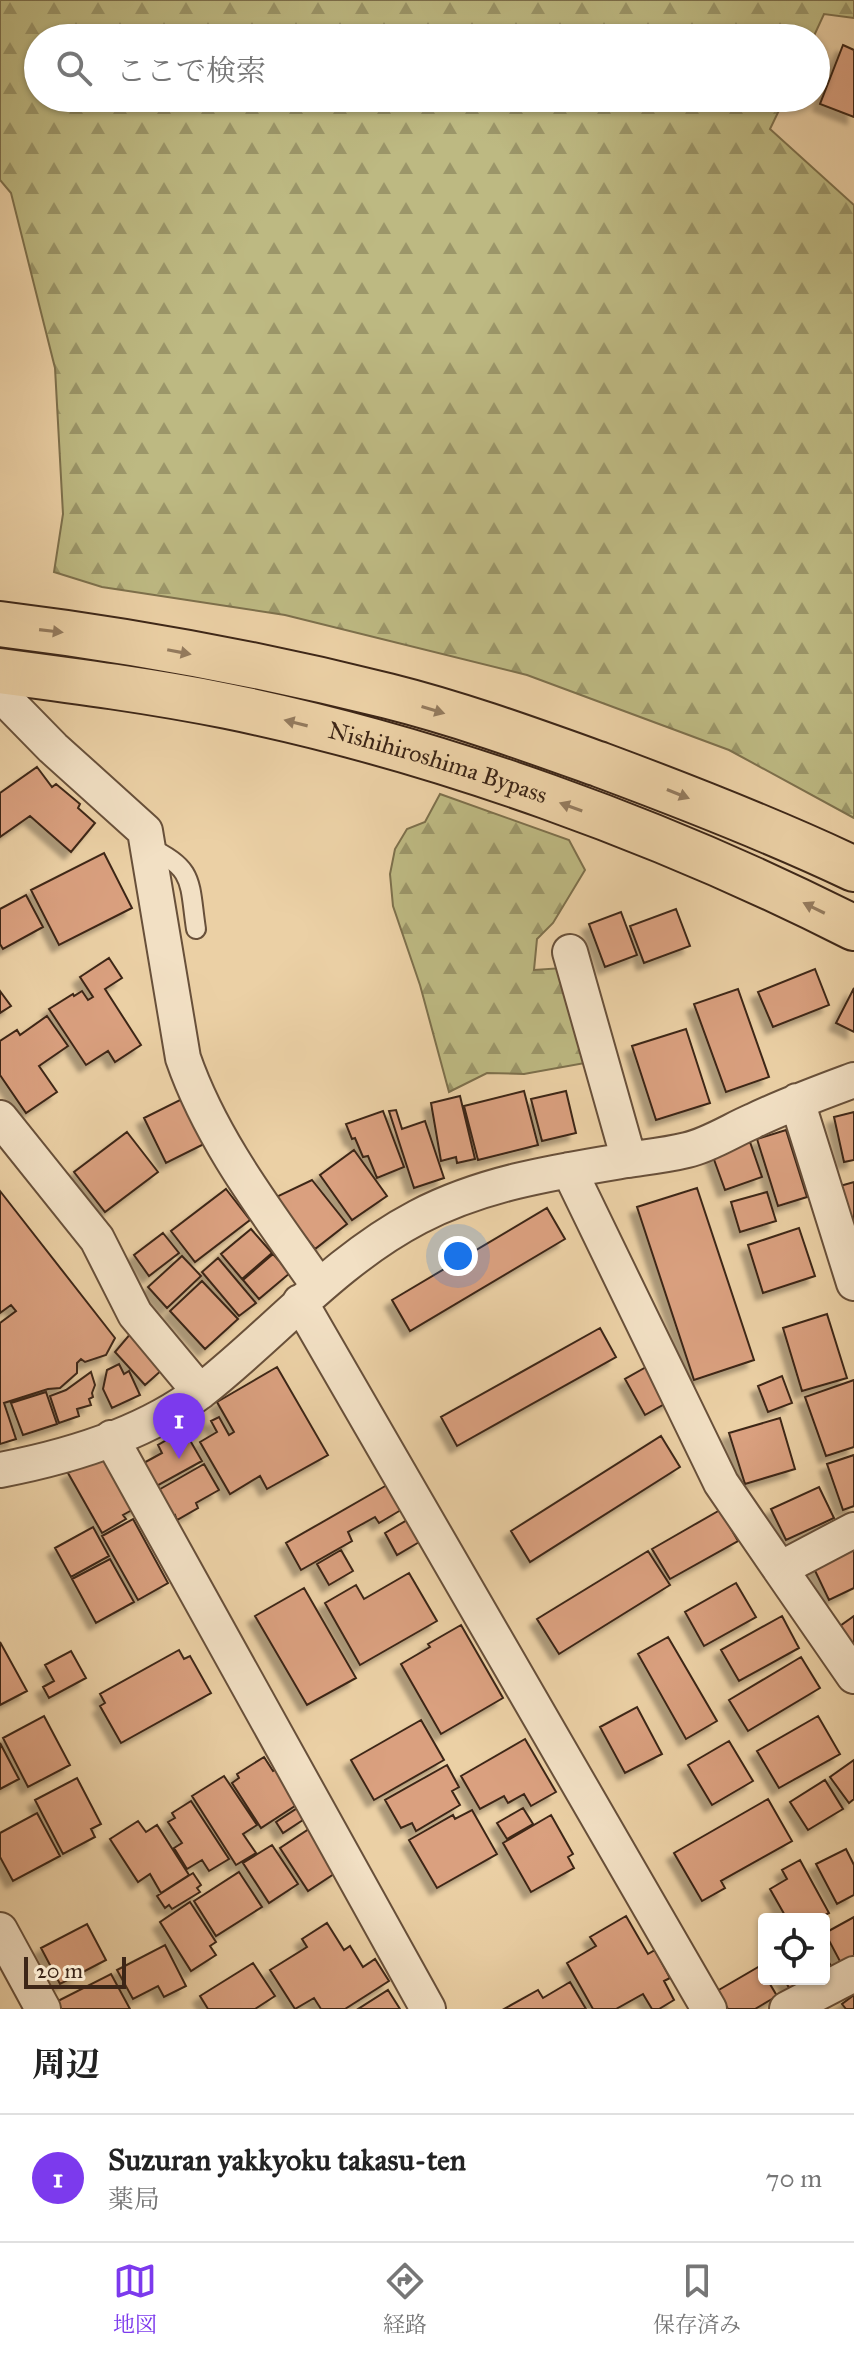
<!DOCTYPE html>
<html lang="ja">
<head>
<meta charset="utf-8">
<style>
  :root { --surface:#fff; --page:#f2f2f2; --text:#222; --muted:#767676; --line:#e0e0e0; --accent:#7c3aed }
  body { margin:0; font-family:"IM FELL Great Primer","Noto Serif JP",serif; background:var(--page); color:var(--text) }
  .controls { position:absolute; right:24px; bottom:24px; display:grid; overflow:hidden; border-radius:8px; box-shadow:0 2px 6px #0004 }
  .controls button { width:72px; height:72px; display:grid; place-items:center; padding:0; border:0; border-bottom:2px solid var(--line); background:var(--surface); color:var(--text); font:40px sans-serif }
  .scale { position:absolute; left:24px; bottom:20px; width:102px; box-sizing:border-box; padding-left:8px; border:4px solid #3d2617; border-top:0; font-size:22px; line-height:28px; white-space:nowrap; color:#3d2617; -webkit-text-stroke:6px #f2e0c4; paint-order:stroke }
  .you { position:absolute; left:458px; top:1256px; width:28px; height:28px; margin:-20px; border:6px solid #fff; border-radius:50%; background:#1a73e8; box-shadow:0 0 0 12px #1a73e833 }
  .badge { display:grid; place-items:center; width:52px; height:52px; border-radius:50%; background:var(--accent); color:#fff; font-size:26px; font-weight:700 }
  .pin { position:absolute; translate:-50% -66px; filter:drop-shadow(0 2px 4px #0008) }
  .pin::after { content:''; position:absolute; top:42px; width:28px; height:24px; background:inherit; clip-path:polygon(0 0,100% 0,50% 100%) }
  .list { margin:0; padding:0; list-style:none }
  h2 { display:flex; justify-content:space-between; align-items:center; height:104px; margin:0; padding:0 32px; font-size:34px }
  h2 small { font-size:26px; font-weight:400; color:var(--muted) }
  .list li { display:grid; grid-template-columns:52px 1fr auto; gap:24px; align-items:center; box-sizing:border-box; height:128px; padding:0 32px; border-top:2px solid var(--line) }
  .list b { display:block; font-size:30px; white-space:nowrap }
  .list p { margin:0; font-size:26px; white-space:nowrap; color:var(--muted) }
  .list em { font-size:26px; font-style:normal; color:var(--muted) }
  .icon { flex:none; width:44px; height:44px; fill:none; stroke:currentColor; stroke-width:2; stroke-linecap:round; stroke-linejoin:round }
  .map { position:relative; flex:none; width:854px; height:2009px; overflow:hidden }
  .search { position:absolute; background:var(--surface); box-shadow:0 2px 6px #0004; left:24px; right:24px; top:24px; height:88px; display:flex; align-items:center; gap:20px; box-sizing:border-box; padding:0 28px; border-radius:44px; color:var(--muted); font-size:30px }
  .sheet { height:232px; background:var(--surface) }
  nav { display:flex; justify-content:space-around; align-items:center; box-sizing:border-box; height:112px; border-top:2px solid var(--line); background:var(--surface); font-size:22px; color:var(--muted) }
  nav a { display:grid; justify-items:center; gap:4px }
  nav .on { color:var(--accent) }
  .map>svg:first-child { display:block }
</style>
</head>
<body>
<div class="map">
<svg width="854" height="2009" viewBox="0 0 854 2009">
  <defs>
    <pattern id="forest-firs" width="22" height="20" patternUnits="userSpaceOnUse" patternTransform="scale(2)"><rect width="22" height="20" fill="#bdb982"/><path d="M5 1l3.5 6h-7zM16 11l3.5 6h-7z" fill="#9b9669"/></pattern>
    <filter id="shadow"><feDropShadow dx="-7" dy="7" stdDeviation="2" flood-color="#0004"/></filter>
  </defs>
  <rect width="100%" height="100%" fill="#ebd0a5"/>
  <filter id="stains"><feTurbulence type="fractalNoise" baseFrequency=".0025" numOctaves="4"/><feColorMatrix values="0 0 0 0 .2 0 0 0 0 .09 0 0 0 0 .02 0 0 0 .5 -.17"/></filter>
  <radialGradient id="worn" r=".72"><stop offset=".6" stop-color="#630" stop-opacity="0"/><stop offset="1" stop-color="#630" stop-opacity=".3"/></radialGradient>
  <!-- forest -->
  <path fill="url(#forest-firs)" stroke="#7d704c" stroke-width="2" d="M0,0H854V18L824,14L813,38H38V98H785L770,129L854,205V818L729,750L527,675L285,615L102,587L54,572L63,514L55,368L11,193L0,180Z
    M440,794L569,840L585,870L553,923L537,939L534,970L563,968L585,1063L524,1074L487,1073L449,1092L420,985L393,906L390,874L395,849L407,829L425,822Z"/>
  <!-- building -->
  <path fill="#daa07f" stroke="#3d2617" stroke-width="2" filter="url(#shadow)" d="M843,45L854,50V117L820,104Z
    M37,767L52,787L56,784L80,804L78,808L95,823L71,852L30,816L0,837V793Z
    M104,853L132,908L59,945L31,890Z
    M26,895L43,927L3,949L0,944V909Z
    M676,909L690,946L644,963L630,926Z
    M621,912L637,955L605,967L589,924Z
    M109,958L122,978L105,989L141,1045L115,1062L108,1051L86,1065L49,1009L73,994L74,996L82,991L88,1000L93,997L80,977Z
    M815,969L829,1005L773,1027L758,992Z
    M854,988V1032L836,1023Z
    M738,989L769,1077L726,1092L694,1004Z
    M0,991L11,1006L0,1013Z
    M47,1016L68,1046L39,1066L57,1092L26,1113L0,1075V1041L17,1030L20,1035Z
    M686,1029L710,1103L656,1120L632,1046Z
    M524,1091L538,1145L478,1160L464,1106Z
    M566,1091L576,1133L542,1141L531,1099Z
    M460,1096L475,1159L457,1163L456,1157L441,1161L431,1103Z
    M182,1099L204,1144L166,1163L144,1118Z
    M396,1110L402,1129L425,1121L444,1178L414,1188L389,1111Z
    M383,1111L404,1167L377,1178L368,1156L363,1157L355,1138L352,1139L346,1124Z
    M854,1112V1160L844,1162L834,1117Z
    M786,1130L807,1197L778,1206L757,1139Z
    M127,1132L158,1172L105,1212L74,1172Z
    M750,1142L762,1177L725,1190L712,1154Z
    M354,1150L387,1196L352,1220L320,1175Z
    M312,1180L347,1224L315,1249L274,1198Z
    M854,1182V1232L840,1186Z
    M697,1188L754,1360L694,1380L637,1207Z
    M226,1189L250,1220L195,1262L171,1231Z
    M0,1191L115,1338L106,1355L85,1362L81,1359L77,1363V1373L60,1388L48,1389L4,1403L16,1439L0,1444V1323L16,1311L11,1305L0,1313Z
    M767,1192L776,1221L740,1232L731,1202Z
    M547,1208L565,1239L410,1331L392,1300Z
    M799,1228L815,1276L763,1293L748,1245Z
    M251,1229L272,1253L242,1279L221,1254Z
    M163,1233L179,1253L149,1276L134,1255Z
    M273,1254L290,1273L259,1299L243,1280Z
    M182,1256L201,1276L167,1308L148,1287Z
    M218,1258L256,1303L239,1316L202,1272Z
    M202,1281L238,1319L205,1349L170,1311Z
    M827,1314L847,1378L802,1391L783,1328Z
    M600,1328L616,1357L457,1446L441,1417Z
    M131,1333L163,1369L145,1385L115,1352Z
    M655,1362L675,1398L645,1415L625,1379Z
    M119,1364L124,1374L129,1371L140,1395L112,1408L103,1389L107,1370Z
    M277,1367L328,1455L267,1489L260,1476L230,1494L200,1442L217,1432L211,1421L219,1417L229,1435L234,1432L217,1402Z
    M91,1372L95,1385L92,1393L93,1397L89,1399L91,1405L77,1409L79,1416L59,1423L50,1396L66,1390Z
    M782,1376L792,1403L768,1412L758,1386Z
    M854,1380V1447L826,1456L805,1397Z
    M46,1392L57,1424L23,1435L11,1403Z
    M780,1418L795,1469L745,1484L729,1433Z
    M184,1430L202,1461L153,1488L140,1465L162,1453L158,1445Z
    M661,1436L680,1467L530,1562L511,1531Z
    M104,1452L141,1505L123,1515L126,1519L102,1533L68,1473Z
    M854,1455V1506L843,1510L827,1464Z
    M204,1464L219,1490L196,1503L198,1508L177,1520L175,1515L170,1518L155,1492Z
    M387,1485L401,1510L379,1523L375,1517L348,1532L352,1541L301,1570L286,1543Z
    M819,1487L834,1518L786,1540L771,1509Z
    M720,1510L738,1541L670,1579L652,1549Z
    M133,1519L168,1583L138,1600L102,1536Z
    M409,1519L421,1541L397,1555L385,1533Z
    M93,1527L109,1556L71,1577L55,1548Z
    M854,1534V1588L829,1600L808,1556Z
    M341,1550L353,1571L329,1585L317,1564Z
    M648,1551L670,1585L559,1654L537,1619Z
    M110,1559L134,1602L96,1623L72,1579Z
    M409,1573L437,1621L360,1665L325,1603L356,1585L364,1599Z
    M736,1583L756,1617L704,1646L685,1612Z
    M304,1588L356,1678L307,1705L255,1616Z
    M782,1616L799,1648L739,1681L721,1650Z
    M854,1616V1645L840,1626Z
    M461,1625L503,1698L441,1734L401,1664L430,1647L428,1644Z
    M668,1637L717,1721L686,1739L638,1654Z
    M0,1642L27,1691L0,1705Z
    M179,1650L184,1659L190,1656L211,1693L121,1743L100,1706L105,1703L100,1694Z
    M71,1651L86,1678L49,1698L43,1687L54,1681L45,1665Z
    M801,1657L820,1688L748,1731L729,1700Z
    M637,1707L662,1754L625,1773L600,1727Z
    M44,1716L70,1765L28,1787L3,1738Z
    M818,1716L840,1754L779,1788L757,1751Z
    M421,1720L444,1760L374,1800L351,1760Z
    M525,1739L556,1792L531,1806L524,1794L508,1803L504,1796L480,1809L461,1776Z
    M729,1741L753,1781L712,1805L688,1765Z
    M0,1743L19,1779L0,1789Z
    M264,1757L273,1771L279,1768L301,1802L261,1828L232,1783L239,1778L237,1774Z
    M854,1760V1799L849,1803L830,1777Z
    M447,1765L459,1787L452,1791L460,1805L416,1831L412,1823L401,1828L385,1800Z
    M224,1776L257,1825L243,1834L256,1853L236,1865L192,1796Z
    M77,1778L101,1824L91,1829L95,1837L63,1854L35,1800Z
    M825,1780L843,1809L808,1830L790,1802Z
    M768,1799L792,1841L721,1881L725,1888L702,1901L674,1853Z
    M191,1801L229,1859L209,1871L202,1860L187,1869L174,1848L182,1843L168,1822L175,1818L172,1813Z
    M299,1807L306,1818L283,1833L276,1822Z
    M523,1808L533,1824L507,1839L497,1823Z
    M472,1810L497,1854L437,1888L409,1840L453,1815L455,1819Z
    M37,1813L60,1856L13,1881L0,1857V1833Z
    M551,1815L573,1854L568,1857L574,1868L531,1892L503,1843Z
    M138,1821L146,1832L157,1825L189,1875L161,1893L150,1874L138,1882L110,1839Z
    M309,1829L337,1872L308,1891L280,1848Z
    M272,1845L298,1884L269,1903L243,1863Z
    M846,1849L854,1865V1895L837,1904L816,1864Z
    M800,1860L829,1913L817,1919H787L770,1889L787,1879L782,1870Z
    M239,1872L262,1907L216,1936L194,1901Z
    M193,1873L201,1885L197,1888L200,1892L172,1909L169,1905L165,1908L157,1896Z
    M190,1902L216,1942L210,1946L216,1955L191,1971L160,1922Z
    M626,1916L648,1954L655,1950L670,1978L664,1981L674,2000L659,2009H652L643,1994L616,2009H593L567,1963L596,1946L590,1937Z
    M854,1917V1961L843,1967L825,1933Z
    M327,1923L344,1950L350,1946L363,1967L375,1959L389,1981L345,2009H321L314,1998L295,2009L270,1970L307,1947L302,1939Z
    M87,1924L106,1960L60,1984L41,1948Z
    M165,1945L186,1986L164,1997L158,1986L133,1999L117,1970Z
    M824,1953L834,1972L824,1978Z
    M253,1963L275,1996L255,2009H208L200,1996Z
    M760,1966L764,1979H767L777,1996L755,2009H728L717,1991Z
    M111,1974L130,2009H52L50,2005Z
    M784,1979H821L793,1995Z
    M570,1982L586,2009H504L538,1990L543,1998Z
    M388,1990L400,2009H358Z
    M854,1995V2009H846L842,2004Z"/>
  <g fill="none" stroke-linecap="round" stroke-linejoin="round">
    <!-- service casing -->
    <g stroke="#68503a" stroke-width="22">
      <path id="service" d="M148,847C195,868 189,882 196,929"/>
    </g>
    <!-- minor casing -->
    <g stroke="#68503a" stroke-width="38">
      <path id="minor" d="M0,689L5,699L53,748L145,831L183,1058C212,1142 268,1213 318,1285
        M570,952L629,1160
        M797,1101L854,1283
        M0,1118L97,1239L135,1314L200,1392
        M569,1170L721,1483L780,1569
        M300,1302L709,2009
        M111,1438L428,2009
        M0,1470C68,1457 145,1434 201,1391C275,1333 334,1261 418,1217C483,1183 555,1172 627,1160C647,1157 667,1155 687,1150C709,1145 732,1130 753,1121C786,1105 819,1093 854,1080
        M854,1530L780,1569L854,1676
        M0,1930L43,2009
        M787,2009L854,1974"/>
    </g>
    <!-- motorway casing -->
    <g stroke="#3d2617" stroke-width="48">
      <g id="motorway">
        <path d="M0,624C130,640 260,664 388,696C460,714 531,740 601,765C687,797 772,830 854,869"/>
        <path id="s1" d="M0,671C76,681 152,691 227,706C438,749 663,831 854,928"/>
      </g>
    </g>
    <!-- service -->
    <use href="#service" stroke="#f2e0c4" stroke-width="18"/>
    <!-- minor -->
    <use href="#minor" stroke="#f2e0c4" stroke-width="34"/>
    <!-- motorway -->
    <use href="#motorway" stroke="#ebd0a5" stroke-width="44"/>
  </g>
  <!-- one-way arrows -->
  <defs><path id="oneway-solid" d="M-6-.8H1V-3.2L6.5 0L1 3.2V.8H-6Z" transform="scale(2)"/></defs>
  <g fill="#947b5e">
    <use href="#oneway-solid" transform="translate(51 631) rotate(7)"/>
    <use href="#oneway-solid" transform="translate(179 652) rotate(11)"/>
    <use href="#oneway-solid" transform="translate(433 710) rotate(17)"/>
    <use href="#oneway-solid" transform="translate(296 723) rotate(-166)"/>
    <use href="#oneway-solid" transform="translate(678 794) rotate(22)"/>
    <use href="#oneway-solid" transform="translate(571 807) rotate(-160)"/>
    <use href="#oneway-solid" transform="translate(814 908) rotate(-154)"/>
  </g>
  <g text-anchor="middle" stroke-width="6" stroke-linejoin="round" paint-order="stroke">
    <!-- street labels -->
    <g font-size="24" fill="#3d2617" stroke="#f2e0c4">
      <text dy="8" stroke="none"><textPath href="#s1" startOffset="448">Nishihiroshima Bypass</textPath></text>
    </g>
  </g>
  <rect width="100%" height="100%" filter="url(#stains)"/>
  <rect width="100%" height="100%" fill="url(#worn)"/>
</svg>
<div class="controls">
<button><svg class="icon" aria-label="locate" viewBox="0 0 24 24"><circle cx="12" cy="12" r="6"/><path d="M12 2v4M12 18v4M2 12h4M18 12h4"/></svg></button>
</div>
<div class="scale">20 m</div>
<div class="you"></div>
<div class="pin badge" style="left:179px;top:1459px">1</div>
<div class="search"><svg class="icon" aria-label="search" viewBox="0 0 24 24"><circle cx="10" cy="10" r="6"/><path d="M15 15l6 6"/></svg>ここで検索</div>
</div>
<section class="sheet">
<h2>周辺<small></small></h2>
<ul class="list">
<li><span class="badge">1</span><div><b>Suzuran yakkyoku takasu-ten</b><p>薬局</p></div><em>70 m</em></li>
</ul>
</section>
<nav>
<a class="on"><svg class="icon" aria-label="map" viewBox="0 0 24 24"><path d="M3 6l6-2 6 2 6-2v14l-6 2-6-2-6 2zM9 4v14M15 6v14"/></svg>地図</a>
<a><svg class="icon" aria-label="directions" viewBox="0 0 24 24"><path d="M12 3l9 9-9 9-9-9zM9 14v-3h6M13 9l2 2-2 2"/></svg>経路</a>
<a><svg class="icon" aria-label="saved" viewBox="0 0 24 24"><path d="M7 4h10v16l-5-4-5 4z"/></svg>保存済み</a>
</nav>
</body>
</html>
